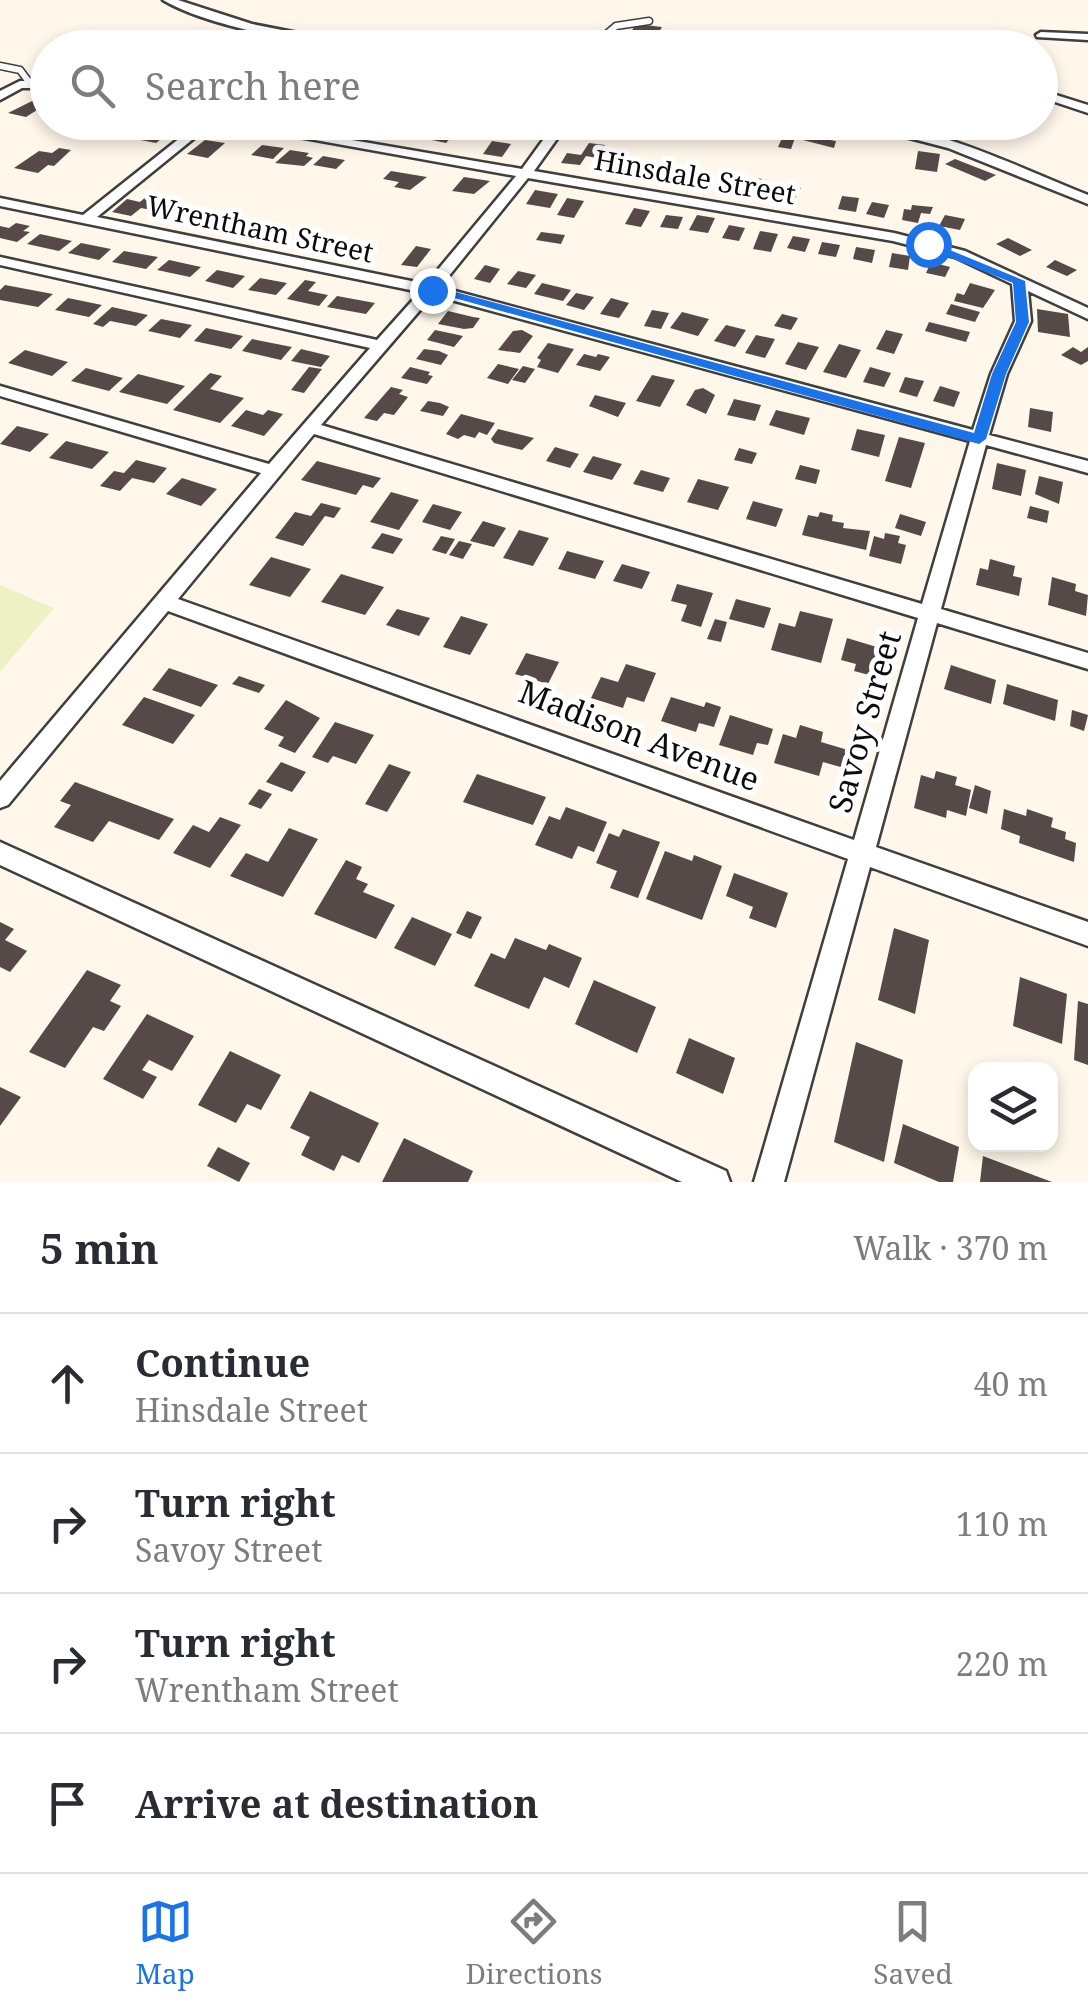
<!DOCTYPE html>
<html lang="en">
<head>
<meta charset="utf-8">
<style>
  :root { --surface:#fff; --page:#f7f7f7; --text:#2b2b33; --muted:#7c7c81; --line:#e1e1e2; --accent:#1a73e8 }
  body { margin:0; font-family:"Noto Serif",serif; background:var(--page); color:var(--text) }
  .controls { position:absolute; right:30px; bottom:30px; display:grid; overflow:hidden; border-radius:20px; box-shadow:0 5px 15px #0003 }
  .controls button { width:90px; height:90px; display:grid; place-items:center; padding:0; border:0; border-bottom:2px solid var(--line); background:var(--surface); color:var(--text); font:50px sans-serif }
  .stop { position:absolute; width:30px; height:30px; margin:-22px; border:8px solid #1a73e8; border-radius:50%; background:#fff }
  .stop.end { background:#1a73e8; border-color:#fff; box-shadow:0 2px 10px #0008 }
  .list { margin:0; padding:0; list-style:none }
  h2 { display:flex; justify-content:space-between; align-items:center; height:130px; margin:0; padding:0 40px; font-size:42px }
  h2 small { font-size:32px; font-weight:400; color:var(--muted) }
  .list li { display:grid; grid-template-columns:65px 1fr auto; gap:30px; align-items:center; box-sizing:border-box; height:140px; padding:0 40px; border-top:2px solid var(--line) }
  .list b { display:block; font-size:38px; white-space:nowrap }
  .list p { margin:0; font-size:32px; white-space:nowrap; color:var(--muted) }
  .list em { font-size:32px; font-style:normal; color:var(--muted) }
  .icon { flex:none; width:55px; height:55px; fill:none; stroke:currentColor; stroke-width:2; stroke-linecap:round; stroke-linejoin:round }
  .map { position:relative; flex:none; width:1088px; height:1182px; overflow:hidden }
  .search { position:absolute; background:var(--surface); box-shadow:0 5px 15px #0003; left:30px; right:30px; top:30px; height:110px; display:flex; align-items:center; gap:25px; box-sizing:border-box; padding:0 35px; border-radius:55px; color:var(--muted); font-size:38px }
  .sheet { height:690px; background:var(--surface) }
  nav { display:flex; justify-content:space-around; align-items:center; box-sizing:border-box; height:140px; border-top:2px solid var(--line); background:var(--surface); font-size:28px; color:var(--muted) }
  nav a { display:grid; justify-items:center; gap:5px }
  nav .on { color:var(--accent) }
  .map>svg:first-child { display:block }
</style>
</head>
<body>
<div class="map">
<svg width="1088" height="1182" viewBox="0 0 1088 1182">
  <rect width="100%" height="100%" fill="#fff7ea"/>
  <!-- pitch -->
  <path fill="#ecf2c4" d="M0,585L54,608L0,672Z"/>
  <!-- building -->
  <path fill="#554a47" d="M636,24L662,27L650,48L622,46Z
    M48,93V103L26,117L8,113Z
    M144,123L175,128L156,143L125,137Z
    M421,129L453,135L446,143L413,136Z
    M792,130L813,133L811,137L836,141L834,148L795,138L791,149L778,147L784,134L790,135Z
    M205,140L225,143L208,158L187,154Z
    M492,141L511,144L502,157L483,154Z
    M589,143L605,145L597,158L586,156L580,165L561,163L567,153L581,155Z
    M262,145L284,148L273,159L251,155Z
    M59,148L71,150L54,166L48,165L38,173L14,168L39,151L52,153Z
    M290,150L309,153L306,156L313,158L304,166L275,163Z
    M918,151L940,154L937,172L915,169Z
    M323,156L345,160L336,169L313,165Z
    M955,159L996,175L985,181L945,164Z
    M391,171L427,177L410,190L394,187L399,182L383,179Z
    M464,177L490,181L474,194L452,191Z
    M749,177L769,180L761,198L741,194Z
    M785,185L801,188L793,202L777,199Z
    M535,190L558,194L550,208L526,204Z
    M148,195L165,198L151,210L141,208L131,216L112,212L127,199L140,202Z
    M842,196L859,198L856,212L838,209Z
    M567,198L584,201L574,218L557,215Z
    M872,202L889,205L884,218L866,214Z
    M163,203L182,206L169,217L150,214Z
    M912,205L922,206L933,207L930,214L921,213L918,223L902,220L904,209L911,210Z
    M634,208L650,211L641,227L625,224Z
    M202,210L219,213L207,224L190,221Z
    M666,215L683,217L678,229L660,227Z
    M697,215L715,218L708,233L689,230Z
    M945,215L965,219L960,230L939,226Z
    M16,223L30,226L23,231L30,232L17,242L0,238V226L9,228Z
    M729,225L745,228L739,241L722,238Z
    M760,231L778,234L771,252L753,249Z
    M541,232L565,235L561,244L536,240Z
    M40,234L72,241L59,251L27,244Z
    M793,236L810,239L805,252L787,248Z
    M1008,238L1032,250L1020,256L996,244Z
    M822,242L840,245L836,257L818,254Z
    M81,243L111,249L99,260L68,253Z
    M416,246L431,249L417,267L401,265Z
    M856,247L875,250L872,263L853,259Z
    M124,251L158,257L146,269L112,262Z
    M892,253L910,256L908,270L889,267Z
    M169,260L201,267L190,277L157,270Z
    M1055,260L1077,270L1067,276L1046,267Z
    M931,262L950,267L945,277L926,273Z
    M485,265L500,269L490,283L474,279Z
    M217,270L245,276L233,288L205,281Z
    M518,271L536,275L526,288L507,284Z
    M260,278L287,283L276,295L248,290Z
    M305,280L316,282L308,291L328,295L319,306L287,299Z
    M542,283L571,290L563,301L534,294Z
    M970,283L995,290L983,308L954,301L957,293L964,295Z
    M5,285L53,294L38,307L0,300V290Z
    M576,293L594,297L584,310L566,305Z
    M337,296L375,303L366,314L327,307Z
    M68,298L102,305L89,317L55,310Z
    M611,298L629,303L619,318L600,314Z
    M951,304L980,312L975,322L946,314Z
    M112,307L148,315L136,326L110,321L103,327L93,324Z
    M1037,309L1068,314L1070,337L1038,332Z
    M652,310L669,313L661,329L644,326Z
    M448,311L473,317L480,318L473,328L464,329L438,324Z
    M682,312L709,319L698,336L670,328Z
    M782,314L798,318L791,330L774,326Z
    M161,319L192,325L180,338L148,331Z
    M929,322L970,332L966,342L925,331Z
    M726,325L746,330L735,347L714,341Z
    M206,328L243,336L231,349L194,341Z
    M435,330L454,334L463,336L454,347L427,340Z
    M522,330L533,336L520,353L498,350L513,331Z
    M886,330L903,334L894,354L876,349Z
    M756,335L775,339L765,358L745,353Z
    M252,339L292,347L281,360L242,351Z
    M798,342L819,347L806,370L785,364Z
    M548,343L574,349L558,373L537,367L541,360L537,358Z
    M839,344L861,350L846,378L823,372Z
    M1073,347L1081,352L1088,347V361L1081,365L1061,355Z
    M301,349L330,356L321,367L291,361Z
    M424,349L439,351L448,355L441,365L416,359Z
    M25,350L68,362L52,376L8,363Z
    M584,354L596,357L598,354L610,357L600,371L576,365Z
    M498,364L519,369L508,384L487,378Z
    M523,366L535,369L525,383L512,380Z
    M309,367L322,369L304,393L291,390Z
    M410,367L430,372L428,375L433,376L427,384L401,378Z
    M870,367L891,373L884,387L863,382Z
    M86,368L123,378L109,391L71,381Z
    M210,373L222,376L210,389L244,398L220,423L173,410Z
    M138,374L185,386L167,404L119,392Z
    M652,375L675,380L660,407L636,401Z
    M905,377L924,381L917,397L899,392Z
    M940,386L960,392L954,407L933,401Z
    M391,387L403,390L399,394L408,397L394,415L384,413L377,421L364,418Z
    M703,388L715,395L706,414L686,405L695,390Z
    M595,395L626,403L618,417L589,406Z
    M734,399L761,405L755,421L727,415Z
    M428,401L440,403L449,407L443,416L420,411Z
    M1030,408L1053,412L1051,432L1028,427Z
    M246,410L263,415L268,410L283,414L264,436L231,426Z
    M776,410L810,418L804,435L769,425Z
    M461,414L495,423L487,435L479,432L475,438L464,435L458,439L446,434Z
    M17,426L49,434L30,452L0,444Z
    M498,429L534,438L522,450L494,443L491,439Z
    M857,429L885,435L879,457L851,450Z
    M899,437L925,443L911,488L885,481Z
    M66,441L109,452L92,469L49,458Z
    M555,447L579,454L570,468L546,461Z
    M739,448L757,453L752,464L734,460Z
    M593,456L622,464L612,480L583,472Z
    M136,460L167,468L154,483L132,478L120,491L100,486L114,471L124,473Z
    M317,461L381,478L373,488L363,485L356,495L301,480Z
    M997,463L1026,470L1021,496L992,489Z
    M800,465L820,470L816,484L795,479Z
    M641,470L670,478L663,492L633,484Z
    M1039,476L1063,482L1059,504L1035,494Z
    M182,478L217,489L201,506L166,494Z
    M698,479L729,487L718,510L687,502Z
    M391,492L419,500L399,530L370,522Z
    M753,501L783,509L776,527L746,519Z
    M321,503L341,508L334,518L325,516L303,546L275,538L295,512L311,516Z
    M433,504L462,512L450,530L422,522Z
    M1030,506L1049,511L1047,523L1027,518Z
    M820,512L833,515L832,521L844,523L843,528L870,531L866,550L802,535L808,515L818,517Z
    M900,514L926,522L921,536L895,528Z
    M483,521L506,528L494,547L470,541Z
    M519,530L549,538L533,566L503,558Z
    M382,533L403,539L393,554L371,548Z
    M885,533L900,536L898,543L906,545L901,564L869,556L874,536L884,539Z
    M441,536L455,539L446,554L432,550Z
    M459,541L472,544L463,559L449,555Z
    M567,551L604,561L595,579L558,569Z
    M271,557L311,569L290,597L249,585Z
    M990,559L1015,566L1013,576L1022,578L1019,596L976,585L980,568L988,570Z
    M622,564L650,572L642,589L613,581Z
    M341,574L384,587L365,615L321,602Z
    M1052,577L1076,584L1075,591L1088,595L1086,616L1048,605Z
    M677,584L713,593L701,627L681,621L687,605L671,601Z
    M736,599L771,608L764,628L729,619Z
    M397,609L430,618L419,636L386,625Z
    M800,611L833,619L821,663L771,650L779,623L795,627Z
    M461,616L488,624L470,655L443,647Z
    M715,619L727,622L721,642L707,639Z
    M847,638L880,648L873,676L854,671L856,664L841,660Z
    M526,653L559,662L548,684L515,674Z
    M626,664L656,673L644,702L627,697L623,708L591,698L601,677L618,682Z
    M951,665L996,680L991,704L944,689Z
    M169,668L218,685L201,707L152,690Z
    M239,676L265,685L259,693L232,684Z
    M1007,684L1058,700L1055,721L1003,704Z
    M144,697L195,715L173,744L122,725Z
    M671,697L704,707L706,702L721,707L714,727L699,723L696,732L661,721Z
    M286,700L320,718L295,753L278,746L284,737L264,729Z
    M1072,710L1088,715L1084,731L1070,726Z
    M730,715L773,729L768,745L757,743L753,755L719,745Z
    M335,722L374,735L356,764L333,756L328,763L312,757Z
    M800,725L823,732L821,742L848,750L844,768L823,762L819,776L774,763L783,734L796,738Z
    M281,762L306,772L292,792L266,782Z
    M389,764L411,772L387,812L365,804Z
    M936,771L957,777L955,785L971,790L966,816L947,810L946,818L914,808L921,775L934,779Z
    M477,774L546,797L533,825L463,802Z
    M75,782L174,819L159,840L109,821L93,842L54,827L71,805L60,801Z
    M975,785L991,791L987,814L969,808Z
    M259,789L272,794L261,809L248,804Z
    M566,807L607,822L594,852L578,846L572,859L535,845L549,816L560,820Z
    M1004,809L1026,816L1027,809L1053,818L1051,827L1066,832L1065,839L1076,843L1074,862L1019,843L1020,836L1001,829Z
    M220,817L241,825L210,868L173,853L193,825L209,832Z
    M289,828L318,839L283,897L230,876L246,853L268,862Z
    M623,829L660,842L638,898L610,888L617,871L596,863L609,833L619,837Z
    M665,851L692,861L694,855L722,866L702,920L646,899Z
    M346,860L362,867L356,879L368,884L363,892L395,905L376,939L314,914Z
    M734,873L788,893L776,928L749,918L753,907L726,896Z
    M467,911L482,917L471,939L456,933Z
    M412,917L452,934L435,966L394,948Z
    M0,922L14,929L5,940L27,951L10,972L0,967Z
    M894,928L929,940L915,1014L878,1000Z
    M515,938L546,950L549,944L582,958L569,988L544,977L529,1009L474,986L491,953L505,959Z
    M87,970L121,985L110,1001L121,1006L104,1031L93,1027L65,1068L29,1052Z
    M1020,977L1067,994L1062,1044L1013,1026Z
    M594,980L656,1007L637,1053L575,1024Z
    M1078,1001L1088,1004V1065L1074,1060Z
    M147,1014L194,1036L172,1071L149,1060L142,1070L157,1077L143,1099L103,1079Z
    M689,1038L735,1058L723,1094L676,1073Z
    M856,1042L903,1060L884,1162L834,1142Z
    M230,1051L281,1075L261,1110L247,1104L236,1123L198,1105Z
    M0,1087L21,1097L0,1126Z
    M310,1091L379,1123L359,1163L342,1155L334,1171L301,1155L310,1137L290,1128Z
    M903,1124L959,1147L953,1182H939L894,1163Z
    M404,1138L473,1171L468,1182H382Z
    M218,1147L250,1163L239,1182L207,1166Z
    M983,1156L1052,1182H980Z"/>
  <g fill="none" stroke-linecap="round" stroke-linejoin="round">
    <!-- lane casing -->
    <g stroke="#3f3f3f" stroke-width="9">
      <path id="lane" d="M590,48L616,26L649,21
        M0,66L20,70L29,82"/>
    </g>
    <!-- street casing -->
    <g stroke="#3f3f3f" stroke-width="5">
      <path id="street" d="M163,0H178L252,24L374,48C321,48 208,27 163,0Z
        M1041,32L1088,34V40L1037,37L1036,35Z
        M48,81V88H22L0,100V91L20,81Z
        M1040,90L1088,105V113L1040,97Z
        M200,122H214L97,217L426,284L516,176L215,122H246L522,169L556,122H569L534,171L894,233L965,251L1088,308V319L1028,291L1031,321L1007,374L989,435L1088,461V473L986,445L941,609L1088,653V669L937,623L876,847L1088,922V946L870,867L784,1182H754L848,859L168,611L8,805L0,808V781L261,473L0,396V386L269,464L370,348L0,265V257L377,340L420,292L0,206V198L83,215ZM528,178L893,241L955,257L1012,284L1015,321L991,374L973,430L440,287ZM433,295L970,441L922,604L321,425ZM314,434L918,618L854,840L178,599Z
        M848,122C931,122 1012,165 1088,195V204L948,148Z
        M0,842L726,1171L730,1182H682L0,865Z"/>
    </g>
    <!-- lane -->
    <use href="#lane" stroke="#fff" stroke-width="6"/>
    <!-- street -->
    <use href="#street" fill="#fff" fill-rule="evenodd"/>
  </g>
  <!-- route -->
  <path fill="#1a73e8" d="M928,241L1025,281L1029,322L1006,374L986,439L979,444L426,290L437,287L974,433L992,374L1016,322L1013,283L924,247Z"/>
  <g text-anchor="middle" stroke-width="10" stroke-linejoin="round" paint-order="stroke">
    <!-- far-street labels -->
    <g font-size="28" fill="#0c0c0c" stroke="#fff">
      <text transform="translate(695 177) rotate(10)" y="10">Hinsdale Street</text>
      <text transform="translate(260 229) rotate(12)" y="10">Wrentham Street</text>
    </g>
    <!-- street labels -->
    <g font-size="32" fill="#0c0c0c" stroke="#fff">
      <text transform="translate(865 722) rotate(-74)" y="11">Savoy Street</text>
      <text transform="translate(639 736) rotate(21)" y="11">Madison Avenue</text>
    </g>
  </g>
</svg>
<div class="controls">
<button><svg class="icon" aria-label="layers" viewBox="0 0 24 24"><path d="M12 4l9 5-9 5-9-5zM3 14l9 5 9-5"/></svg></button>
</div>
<div class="stop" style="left:928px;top:244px"></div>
<div class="stop end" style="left:432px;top:290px"></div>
<div class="search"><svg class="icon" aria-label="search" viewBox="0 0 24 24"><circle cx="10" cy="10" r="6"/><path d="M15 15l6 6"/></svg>Search here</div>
</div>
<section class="sheet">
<h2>5 min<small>Walk · 370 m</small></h2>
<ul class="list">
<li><svg class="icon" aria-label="ahead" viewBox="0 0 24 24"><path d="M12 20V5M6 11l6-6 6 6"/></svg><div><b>Continue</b><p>Hinsdale Street</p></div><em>40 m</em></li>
<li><svg class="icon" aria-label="right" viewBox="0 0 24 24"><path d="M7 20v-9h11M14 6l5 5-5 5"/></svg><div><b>Turn right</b><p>Savoy Street</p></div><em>110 m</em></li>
<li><svg class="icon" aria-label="right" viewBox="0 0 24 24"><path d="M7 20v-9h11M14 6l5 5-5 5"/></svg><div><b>Turn right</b><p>Wrentham Street</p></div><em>220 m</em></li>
<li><svg class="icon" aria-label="arrive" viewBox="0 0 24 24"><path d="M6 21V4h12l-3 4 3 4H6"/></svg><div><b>Arrive at destination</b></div></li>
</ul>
</section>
<nav>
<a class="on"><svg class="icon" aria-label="map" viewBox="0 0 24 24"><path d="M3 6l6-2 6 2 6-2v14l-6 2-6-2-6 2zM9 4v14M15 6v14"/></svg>Map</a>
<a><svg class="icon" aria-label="directions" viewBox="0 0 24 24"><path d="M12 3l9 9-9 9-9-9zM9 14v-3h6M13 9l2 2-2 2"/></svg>Directions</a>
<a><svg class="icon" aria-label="saved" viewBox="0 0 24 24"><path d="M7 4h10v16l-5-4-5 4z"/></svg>Saved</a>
</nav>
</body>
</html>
